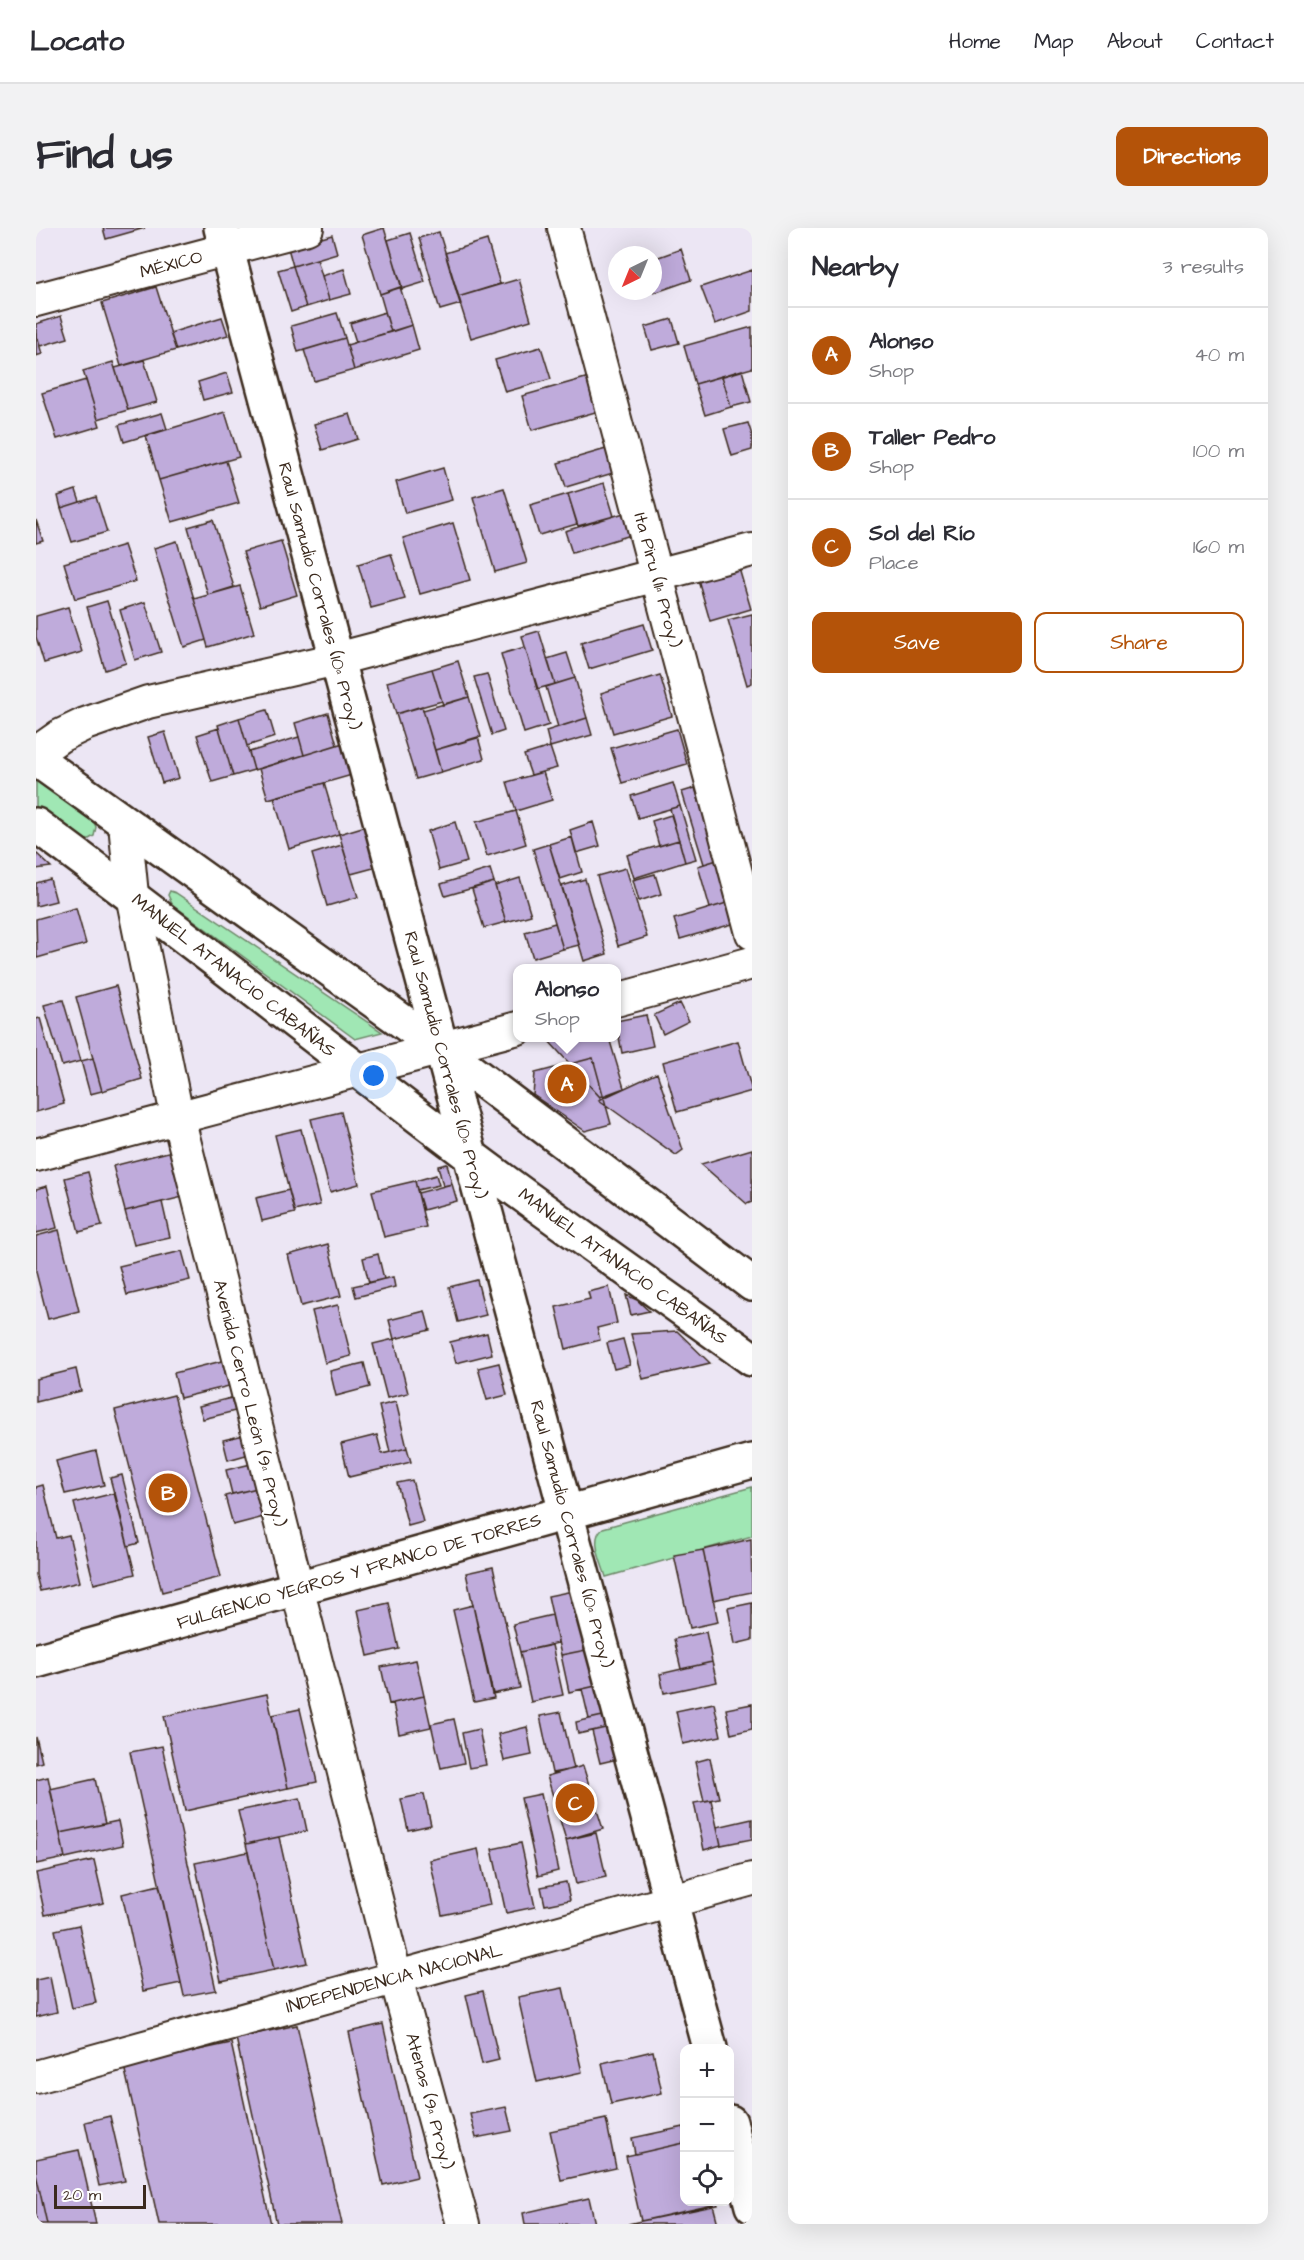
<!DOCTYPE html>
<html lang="en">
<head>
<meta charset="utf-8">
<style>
  :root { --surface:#fff; --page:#f2f2f3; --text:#2b2b33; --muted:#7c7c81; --line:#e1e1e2; --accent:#b45309 }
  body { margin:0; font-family:"Architects Daughter",sans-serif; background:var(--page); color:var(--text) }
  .controls { position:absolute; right:18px; bottom:18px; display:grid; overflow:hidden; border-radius:12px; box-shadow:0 6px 24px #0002 }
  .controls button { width:54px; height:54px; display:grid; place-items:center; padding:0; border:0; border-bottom:2px solid var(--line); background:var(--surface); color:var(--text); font:30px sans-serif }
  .compass { position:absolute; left:572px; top:18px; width:54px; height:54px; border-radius:50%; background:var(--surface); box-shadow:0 6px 24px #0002; rotate:223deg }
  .scale { position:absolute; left:18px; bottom:15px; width:92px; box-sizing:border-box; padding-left:6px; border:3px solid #3b2a1e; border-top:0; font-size:16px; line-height:21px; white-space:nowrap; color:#3b2a1e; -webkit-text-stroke:4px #fff; paint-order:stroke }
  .you { position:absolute; left:338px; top:848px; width:21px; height:21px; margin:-15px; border:4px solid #fff; border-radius:50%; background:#1a73e8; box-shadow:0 0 0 9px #1a73e833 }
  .badge { display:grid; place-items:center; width:39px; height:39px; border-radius:50%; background:var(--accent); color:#fff; font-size:20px; font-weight:700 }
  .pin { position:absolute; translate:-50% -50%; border:3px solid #fff; box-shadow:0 2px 6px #0006 }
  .popup { position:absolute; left:477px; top:736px; width:108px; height:78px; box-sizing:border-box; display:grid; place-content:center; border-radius:12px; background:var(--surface); filter:drop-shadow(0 2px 4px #0005); font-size:20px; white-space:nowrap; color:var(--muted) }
  .popup b { font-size:22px; color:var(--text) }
  .popup::after { content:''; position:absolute; left:50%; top:100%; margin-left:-12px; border:12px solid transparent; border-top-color:var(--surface) }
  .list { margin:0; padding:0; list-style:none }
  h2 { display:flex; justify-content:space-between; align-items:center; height:78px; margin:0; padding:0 24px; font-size:26px }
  h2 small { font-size:20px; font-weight:400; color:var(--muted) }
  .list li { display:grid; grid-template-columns:39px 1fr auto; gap:18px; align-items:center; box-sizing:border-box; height:96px; padding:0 24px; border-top:2px solid var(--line) }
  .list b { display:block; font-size:22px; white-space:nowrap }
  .list p { margin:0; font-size:20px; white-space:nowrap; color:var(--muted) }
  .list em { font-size:20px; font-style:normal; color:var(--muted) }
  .actions { display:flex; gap:12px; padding:18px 24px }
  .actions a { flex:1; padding:14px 0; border:2px solid var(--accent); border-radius:12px; text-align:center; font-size:21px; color:var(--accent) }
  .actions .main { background:var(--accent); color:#fff }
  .icon { flex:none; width:33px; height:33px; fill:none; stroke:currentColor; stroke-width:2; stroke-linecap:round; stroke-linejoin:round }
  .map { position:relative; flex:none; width:716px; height:1996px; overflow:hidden; border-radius:12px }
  header { display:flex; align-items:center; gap:36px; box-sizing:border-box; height:84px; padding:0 30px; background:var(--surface); border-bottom:2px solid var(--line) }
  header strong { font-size:28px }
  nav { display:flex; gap:33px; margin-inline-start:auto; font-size:21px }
  .intro { display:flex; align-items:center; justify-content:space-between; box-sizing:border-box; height:144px; padding:0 36px }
  h1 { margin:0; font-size:42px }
  .button { padding:15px 27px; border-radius:12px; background:var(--accent); color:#fff; font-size:21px; font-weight:700 }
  main { display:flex; gap:36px; padding:0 36px }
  aside { flex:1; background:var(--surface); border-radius:12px; box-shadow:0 6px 24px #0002 }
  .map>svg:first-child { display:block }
</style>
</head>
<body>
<header>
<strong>Locato</strong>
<nav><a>Home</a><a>Map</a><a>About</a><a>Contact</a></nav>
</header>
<div class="intro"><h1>Find us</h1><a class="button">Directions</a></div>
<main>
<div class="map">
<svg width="716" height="1996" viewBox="0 0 716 1996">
  <rect width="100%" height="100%" fill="#ece6f4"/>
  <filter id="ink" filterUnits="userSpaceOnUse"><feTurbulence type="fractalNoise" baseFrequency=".0167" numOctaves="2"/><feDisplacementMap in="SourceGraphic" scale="12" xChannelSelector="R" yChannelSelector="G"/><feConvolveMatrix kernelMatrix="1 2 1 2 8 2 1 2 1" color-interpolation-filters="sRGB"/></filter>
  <g filter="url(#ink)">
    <!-- green -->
    <path fill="#a0e7b4" stroke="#6e8869" stroke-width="1.5" d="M0,548L56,589L60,599L58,608L48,614L0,584Z
      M134,663L140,665L346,804L319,811L136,676L132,667Z
      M716,1259V1308L570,1349C566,1335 553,1310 567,1300Z"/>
    <!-- building -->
    <path fill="#bfabdb" stroke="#3b2a1e" stroke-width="1.5" d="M67,0H109L70,11Z
      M348,0L366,59L344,66L326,7Z
      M403,4L425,76L404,82L383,10Z
      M374,5L389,54L366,61L352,12Z
      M296,7L301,25L257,38L252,20Z
      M451,12L464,56L422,69L409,25Z
      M645,21L655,52L618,65L617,31Z
      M281,31L293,72L270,79L257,38Z
      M257,38L270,79L255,84L242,42Z
      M308,41L315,66L293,72L286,48Z
      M716,42V83L679,96L665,59Z
      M483,51L495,92L435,110L422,69Z
      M120,59L140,122L85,138L66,75Z
      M364,59L376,97L355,104L344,66Z
      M349,84L355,104L320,114L314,95Z
      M301,85L309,110L262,124L255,98Z
      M25,88L32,110L4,118L0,105V96Z
      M186,89L192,107L140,122L134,105Z
      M636,91L643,115L616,122L609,99Z
      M376,97L383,122L318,142L311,117Z
      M716,99V140L659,156L648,118Z
      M0,105L6,126L0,128Z
      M309,110L318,142L278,153L268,122Z
      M505,119L515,151L469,164L459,132Z
      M108,132L121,174L92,182L79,140Z
      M77,134L92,182L62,191L47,143Z
      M706,142L715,174L695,179L686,148Z
      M191,145L197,164L167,172L162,154Z
      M686,148L695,179L669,187L659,156Z
      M553,149L563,183L496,202L486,168Z
      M50,152L64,198L21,211L6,165Z
      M189,184L203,229L123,252L110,208Z
      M126,185L131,201L88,214L83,197Z
      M314,186L322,211L286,222L278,196Z
      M712,195L716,207V222L696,228L688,201Z
      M570,221L577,245L530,259L522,235Z
      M190,233L203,275L136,294L123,252Z
      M407,240L416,272L369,285L360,254Z
      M568,255L578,288L542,298L532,266Z
      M468,260L491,335L459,344L437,269Z
      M40,262L44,274L25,280L22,268Z
      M532,266L541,296L503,307L494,277Z
      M60,269L71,304L36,314L25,280Z
      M588,285L595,307L536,325L529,303Z
      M0,292L7,313L0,315Z
      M177,292L198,359L172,367L152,299Z
      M417,295L434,352L384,366L367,310Z
      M141,313L170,412L148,419L118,320Z
      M245,313L261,367L224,378L207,324Z
      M88,317L100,353L39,371L28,335Z
      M355,326L369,371L335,380L322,336Z
      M702,337L715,381L674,393L661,348Z
      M204,358L218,405L172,419L158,371Z
      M71,373L90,435L69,442L51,379Z
      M109,374L125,424L99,432L84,382Z
      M32,379L46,424L8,435L0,409V388Z
      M716,386V455L711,457L692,392Z
      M608,396L616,422L553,441L545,415Z
      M503,403L519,456L501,461L486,408Z
      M489,419L513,497L488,505L465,426Z
      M531,425L539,450L519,456L511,431Z
      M422,433L433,469L407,477L396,441Z
      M396,441L406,473L360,486L351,454Z
      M451,446L468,503L456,507L438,449Z
      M624,447L636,488L577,505L565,465Z
      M539,450L551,490L522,499L510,459Z
      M433,469L445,509L399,522L387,482Z
      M386,478L405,544L380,551L360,486Z
      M231,482L239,509L211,518L203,490Z
      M292,485L301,517L268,527L259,495Z
      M203,490L218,542L197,548L182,497Z
      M551,490L556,507L514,519L510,503Z
      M183,500L197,548L176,554L161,507Z
      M641,501L651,536L586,555L575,520Z
      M129,504L143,550L126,555L112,509Z
      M263,509L268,527L218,542L213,524Z
      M442,509L448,531L405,544L399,522Z
      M307,515L316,547L232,571L223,541Z
      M514,519L521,540L495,547L488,527Z
      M507,544L516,572L480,583L471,554Z
      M288,555L303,606L253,621L238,570Z
      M637,555L644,578L602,590L595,568Z
      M659,560L681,632L668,636L646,564Z
      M644,578L660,631L649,634L634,581Z
      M480,583L490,616L451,628L440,594Z
      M635,587L643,612L623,618L616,593Z
      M419,594L431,634L403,642L392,603Z
      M557,594L564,618L540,625L534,602Z
      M333,597L345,638L315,646L303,606Z
      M536,609L546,644L524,651L513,616Z
      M643,612L649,634L598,650L591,627Z
      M513,616L543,717L527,721L497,621Z
      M306,617L322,669L291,678L276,626Z
      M0,625L15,639L0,641Z
      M681,632L694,674L674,680L662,638Z
      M590,640L611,709L582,718L561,648Z
      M454,641L458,654L409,668L405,656Z
      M619,646L625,666L603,673L597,652Z
      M484,650L495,687L470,694L459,658Z
      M14,651L20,673L0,678V655Z
      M549,651L571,726L548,733L526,658Z
      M458,654L470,694L448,700L436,661Z
      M694,674L700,695L644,711L638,691Z
      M40,680L50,716L1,730L0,691Z
      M519,695L527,721L497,730L489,704Z
      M80,758L106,851L66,863L40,769Z
      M27,772L45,833L26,838L8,777Z
      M644,775L653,793L627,806L618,787Z
      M610,787L617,818L586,825L580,793Z
      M4,790L28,876L0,884V791Z
      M515,810H573L588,860L564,869L511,811Z
      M702,813L716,863L641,884L627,834Z
      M57,830L66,863L54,866L45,833Z
      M557,830L575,896L549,903L497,867L499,845Z
      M621,845L647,922L640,927L563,872Z
      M305,884L323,956L294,964L275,891Z
      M265,901L284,977L258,983L239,907Z
      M144,921L155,967L89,983L77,938Z
      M716,921V974L711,976L665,936Z
      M411,936L416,956L407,958L402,938Z
      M52,944L66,998L43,1004L29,950Z
      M400,947L403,957L381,962L379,953Z
      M379,953L390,999L348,1009L336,963Z
      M416,956L421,973L387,982L382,965Z
      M11,958L21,1000L0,1005V961Z
      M253,962L259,985L226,993L220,970Z
      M126,974L134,1009L98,1017L89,983Z
      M23,1002L43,1083L12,1091L0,1044V1008Z
      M292,1016L305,1068L265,1078L252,1027Z
      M146,1023L154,1052L91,1067L83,1038Z
      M342,1026L348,1051L333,1055L327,1030Z
      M357,1049L359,1059L320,1069L317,1058Z
      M441,1052L450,1087L422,1094L413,1059Z
      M573,1059L581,1095L561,1100L564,1112L530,1121L520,1079L554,1071L552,1064Z
      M590,1067L601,1072L613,1083L595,1087Z
      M302,1077L315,1128L289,1135L276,1083Z
      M389,1083L394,1102L358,1111L353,1092Z
      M641,1103L674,1135L607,1151L595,1106Z
      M451,1105L456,1126L420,1135L414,1114Z
      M358,1111L372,1165L351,1170L337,1116Z
      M587,1111L594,1137L578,1141L571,1115Z
      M186,1133L193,1158L144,1170L138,1145Z
      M328,1135L334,1159L300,1168L294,1143Z
      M463,1135L471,1167L451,1172L442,1140Z
      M40,1141L45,1163L0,1174V1151Z
      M138,1167L185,1349L126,1364L79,1182Z
      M195,1170L199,1183L167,1191L163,1178Z
      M360,1174L371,1220L354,1224L343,1178Z
      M212,1206L217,1225L192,1232L187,1212Z
      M341,1207L346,1226L371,1220L375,1234L313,1249L305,1216Z
      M60,1223L68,1257L29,1266L20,1233Z
      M215,1236L221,1260L196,1266L190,1242Z
      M86,1247L103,1315L92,1318L74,1250Z
      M376,1252L387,1294L372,1298L361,1255Z
      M7,1257L20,1310L33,1307L44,1354L4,1363L0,1347V1259Z
      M221,1260L228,1289L197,1297L189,1268Z
      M79,1265L99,1346L58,1356L38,1275Z
      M715,1311L716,1364L677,1372L667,1322Z
      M667,1322L682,1394L654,1400L638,1327Z
      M457,1339L484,1460L456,1466L430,1345Z
      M542,1362L555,1421L525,1427L512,1368Z
      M353,1375L363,1421L332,1428L322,1382Z
      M716,1375V1412L699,1416L692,1380Z
      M437,1377L458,1470L438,1474L417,1382Z
      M516,1387L522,1415L484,1424L477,1396Z
      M670,1404L676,1434L645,1441L638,1411Z
      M516,1417L527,1467L495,1474L484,1424Z
      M555,1421L573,1455L533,1464L525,1427Z
      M380,1432L388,1468L353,1476L345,1439Z
      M676,1434L681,1454L628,1465L624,1446Z
      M573,1455L580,1485L553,1491L546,1461Z
      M231,1466L252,1560L149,1583L128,1488Z
      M388,1468L395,1499L363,1506L357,1475Z
      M678,1475L685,1508L647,1516L640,1483Z
      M716,1476V1501L695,1506L690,1481Z
      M264,1481L281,1554L252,1560L236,1487Z
      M525,1484L538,1541L516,1545L504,1488Z
      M580,1485L583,1497L542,1506L540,1494Z
      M418,1491L428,1535L405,1540L395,1496Z
      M583,1497L590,1529L564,1535L556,1503Z
      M491,1499L496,1527L468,1533L462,1506Z
      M443,1501L450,1537L433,1540L426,1505Z
      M0,1509L6,1534L0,1536Z
      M126,1518L180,1762L148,1768L94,1524Z
      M674,1530L683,1570L668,1573L659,1534Z
      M547,1538L567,1601L530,1612L511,1548Z
      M12,1549L29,1630L0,1636V1552Z
      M59,1551L69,1596L24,1605L14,1561Z
      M388,1566L395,1597L372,1602L365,1571Z
      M505,1566L522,1643L502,1648L485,1570Z
      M264,1570L271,1603L210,1616L202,1583Z
      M675,1572L685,1617L668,1622L658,1575Z
      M716,1591V1611L685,1617L681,1599Z
      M82,1593L87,1617L29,1630L24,1605Z
      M560,1605L570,1649L540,1656L530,1612Z
      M243,1609L271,1735L238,1742L210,1616Z
      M485,1615L499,1679L470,1685L456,1621Z
      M442,1621L454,1677L406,1687L394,1632Z
      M212,1624L238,1742L185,1753L159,1635Z
      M58,1632L68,1675L9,1687L0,1645Z
      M530,1654L534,1672L509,1677L505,1659Z
      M123,1657L145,1755L107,1763L86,1666Z
      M43,1697L60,1775L36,1780L19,1702Z
      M14,1749L21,1784L0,1789V1752Z
      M527,1760L546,1844L501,1854L482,1769Z
      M447,1763L463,1832L446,1836L430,1767Z
      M347,1796L381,1949L347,1957L313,1804Z
      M261,1797L306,1996H241L200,1810Z
      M195,1815L235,1996H123L88,1838Z
      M617,1823L626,1865L575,1876L566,1835Z
      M470,1879L476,1903L440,1910L434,1886Z
      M74,1888L89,1953L63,1958L49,1894Z
      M570,1891L580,1940L525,1952L514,1903Z
      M648,1899V1915L599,1926L596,1910Z
      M648,1915V1974H681L682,1977L605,1993L590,1928Z
      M43,1922L60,1996H11L0,1946V1931Z
      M0,1946L11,1996H0Z
      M553,1970L559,1996H489L487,1985Z
      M677,1977L682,1996H592L605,1993Z"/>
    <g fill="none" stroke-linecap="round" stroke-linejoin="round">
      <!-- street casing -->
      <g stroke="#3b2a1e" stroke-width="36">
        <path id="street" d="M528,0L716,705
          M0,72L271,0
          M0,525L24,508L49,496L112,474L301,431L716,322
          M89,596L96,667L138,873L360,1750L427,1996
          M580,772L716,735
          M0,927L482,800
          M0,1849L716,1651"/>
      </g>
      <!-- secondary casing -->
      <g stroke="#3b2a1e" stroke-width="38">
        <path id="secondary" d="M185,0L674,1820
          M0,531L405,821L716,1056
          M0,597C146,704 288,818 433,927C526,997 622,1063 716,1131
          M0,1433L716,1233
          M694,1894L716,1978"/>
      </g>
      <!-- street -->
      <use href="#street" stroke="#fff" stroke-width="32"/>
      <!-- secondary -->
      <use href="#secondary" stroke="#fff" stroke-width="33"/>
    </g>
  </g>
  <g text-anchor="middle" stroke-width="4.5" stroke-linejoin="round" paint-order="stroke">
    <!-- street labels -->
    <g font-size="18" fill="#3b2a1e" stroke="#fff">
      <text transform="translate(135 36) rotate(-15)" y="6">MÉXICO</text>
      <text transform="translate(622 352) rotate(75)" y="6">Ita Piru (11ª Proy.)</text>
      <text transform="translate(284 368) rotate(75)" y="6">Raul Samudio Corrales (10ª Proy.)</text>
      <text transform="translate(198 747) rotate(38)" y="6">MANUEL ATANACIO CABAÑAS</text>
      <text transform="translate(410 837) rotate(75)" y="6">Raul Samudio Corrales (10ª Proy.)</text>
      <text transform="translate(587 1038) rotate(36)" y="6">MANUEL ATANACIO CABAÑAS</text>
      <text transform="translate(214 1175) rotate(76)" y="6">Avenida Cerro León (9ª Proy.)</text>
      <text transform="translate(536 1306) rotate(75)" y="6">Raul Samudio Corrales (10ª Proy.)</text>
      <text transform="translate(323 1343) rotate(-16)" y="6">FULGENCIO YEGROS Y FRANCO DE TORRES</text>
      <text transform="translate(358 1750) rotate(-15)" y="6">INDEPENDENCIA NACIONAL</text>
      <text transform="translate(394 1873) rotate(75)" y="6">Atenas (9ª Proy.)</text>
    </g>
  </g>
</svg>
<div class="controls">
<button>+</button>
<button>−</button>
<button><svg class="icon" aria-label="locate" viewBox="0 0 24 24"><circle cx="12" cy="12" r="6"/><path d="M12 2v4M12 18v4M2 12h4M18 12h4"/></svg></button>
</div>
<svg class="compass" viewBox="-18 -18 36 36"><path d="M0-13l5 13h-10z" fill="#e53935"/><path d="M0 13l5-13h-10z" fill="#7c7c81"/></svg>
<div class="scale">20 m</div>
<div class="you"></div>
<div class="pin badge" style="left:531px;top:856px">A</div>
<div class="popup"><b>Alonso</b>Shop</div>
<div class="pin badge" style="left:132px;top:1265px">B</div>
<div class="pin badge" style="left:539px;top:1575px">C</div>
</div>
<aside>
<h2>Nearby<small>3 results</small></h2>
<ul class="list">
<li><span class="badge">A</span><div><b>Alonso</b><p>Shop</p></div><em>40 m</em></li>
<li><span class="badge">B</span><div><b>Taller Pedro</b><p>Shop</p></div><em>100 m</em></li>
<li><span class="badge">C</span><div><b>Sol del Río</b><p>Place</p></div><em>160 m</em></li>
</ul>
<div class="actions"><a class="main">Save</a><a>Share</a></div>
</aside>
</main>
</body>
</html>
